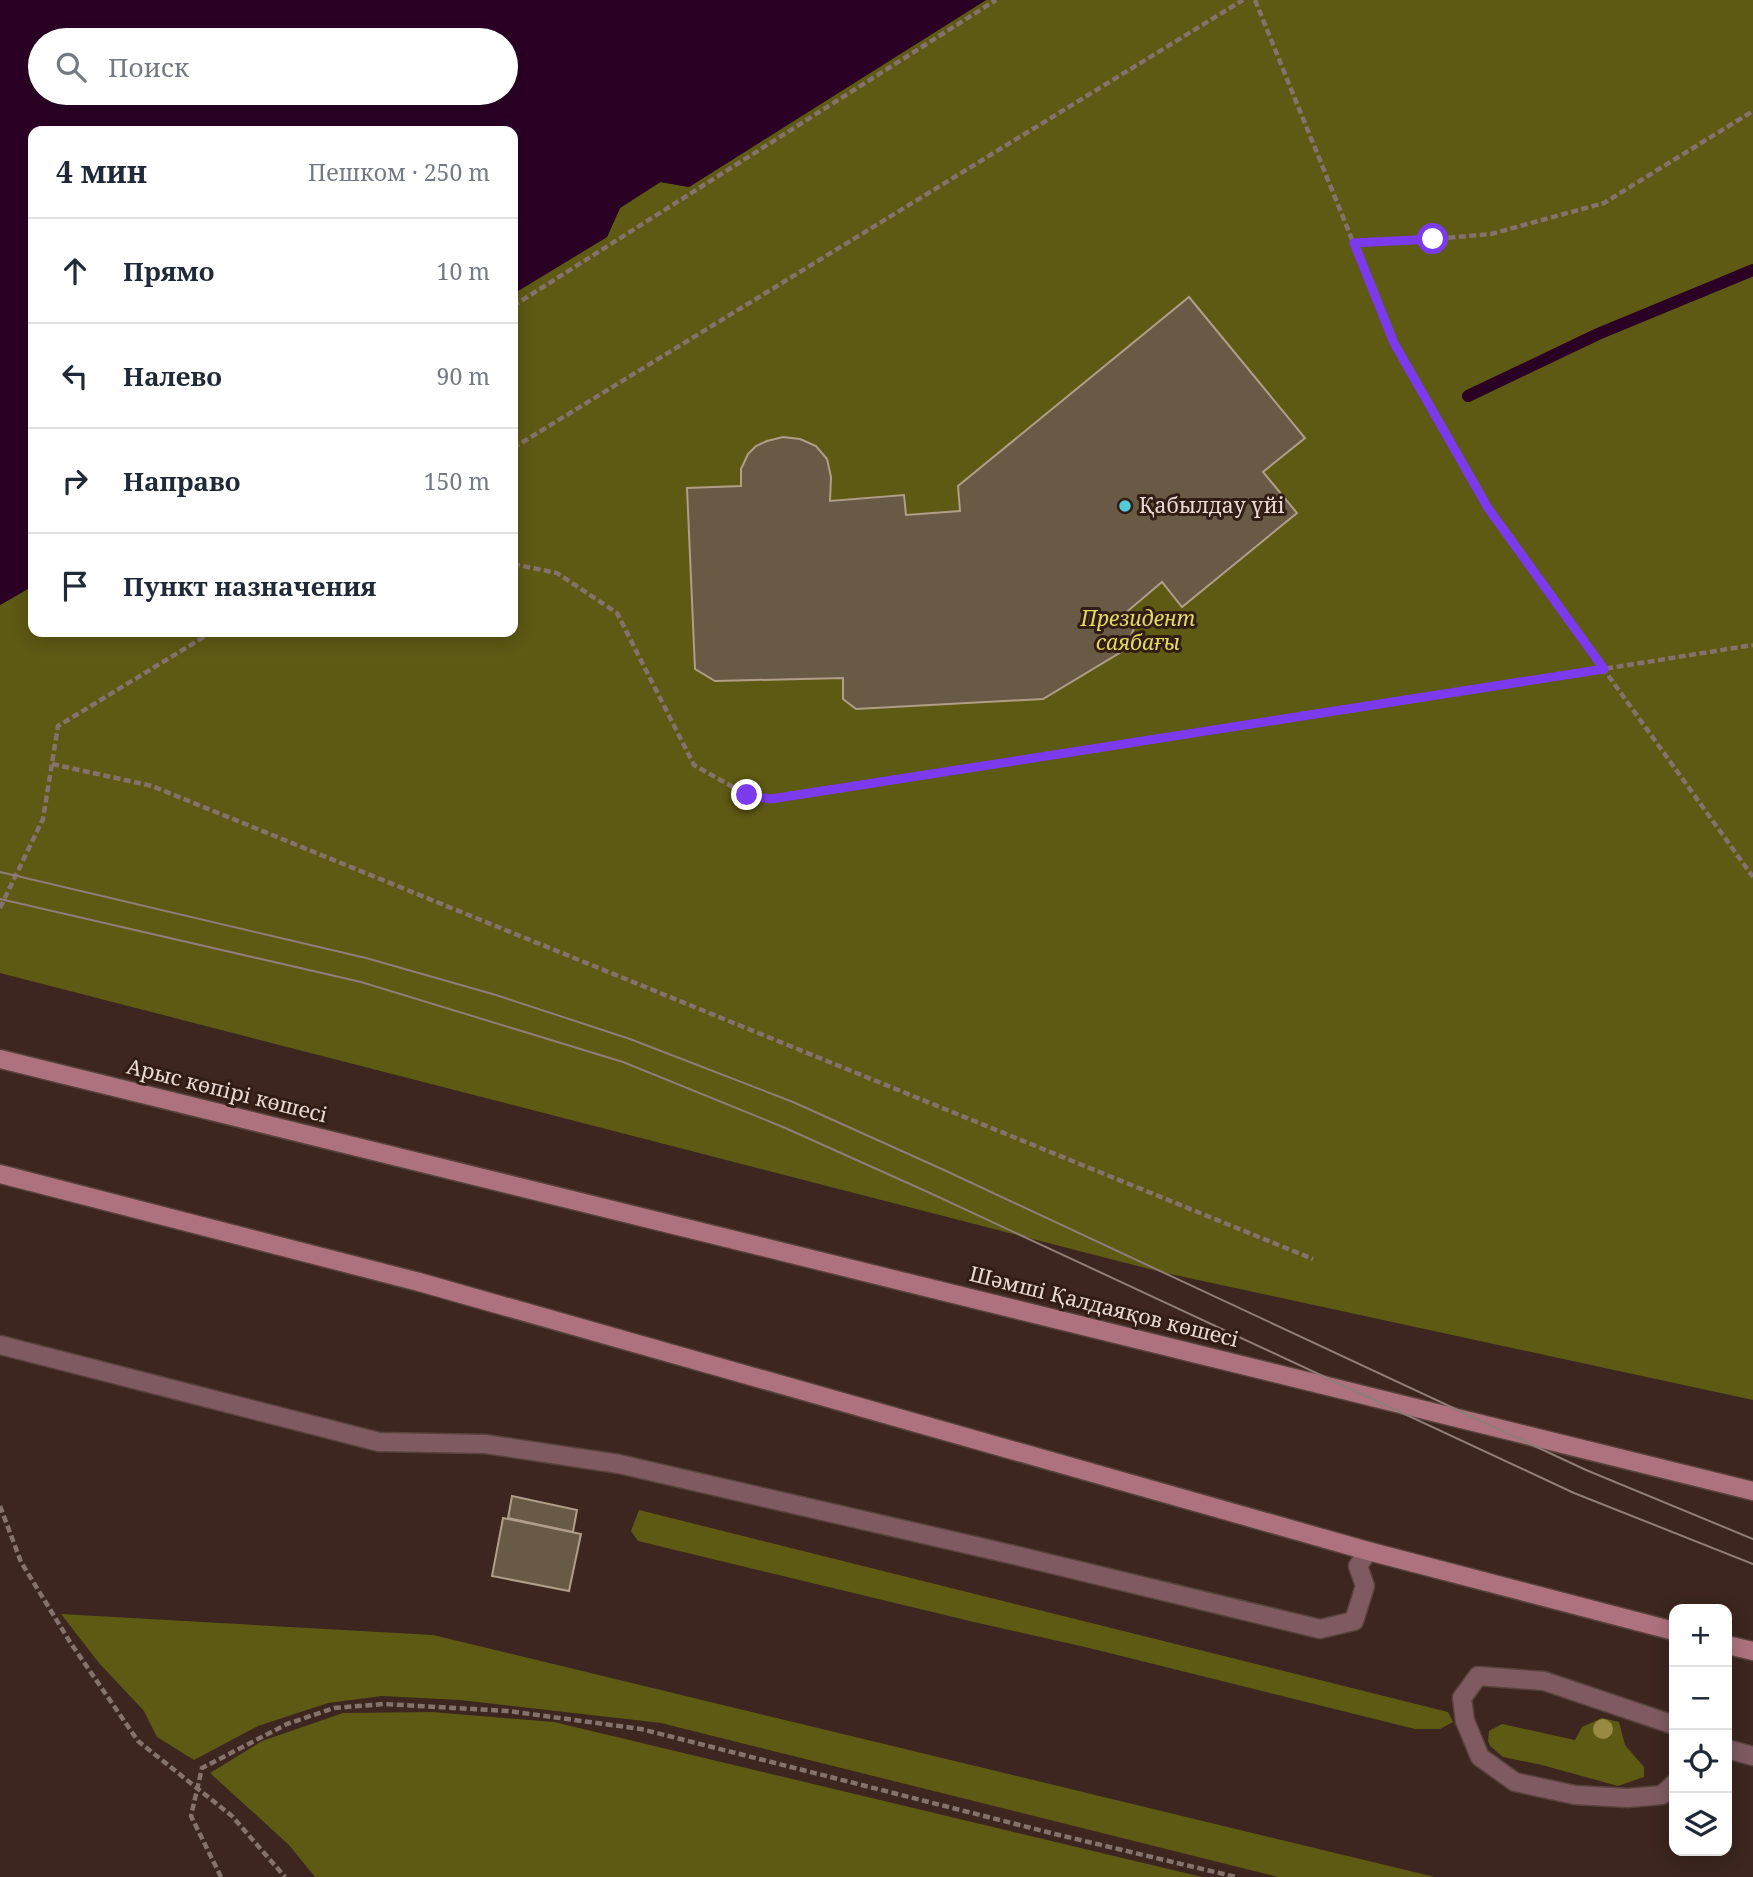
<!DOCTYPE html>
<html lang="ru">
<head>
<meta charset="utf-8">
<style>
  :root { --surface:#fff; --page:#f6f6f7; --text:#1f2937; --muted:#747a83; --line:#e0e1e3 }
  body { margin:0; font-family:"Noto Serif",serif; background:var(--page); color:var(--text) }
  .controls { position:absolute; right:21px; bottom:21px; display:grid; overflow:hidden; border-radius:14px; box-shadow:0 4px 18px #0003 }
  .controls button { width:63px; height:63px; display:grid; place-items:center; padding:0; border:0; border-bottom:2px solid var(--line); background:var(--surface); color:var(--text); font:35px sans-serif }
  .stop { position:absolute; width:21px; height:21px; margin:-16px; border:5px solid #7c3aed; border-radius:50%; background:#fff }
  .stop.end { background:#7c3aed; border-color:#fff; box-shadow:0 2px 7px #0008 }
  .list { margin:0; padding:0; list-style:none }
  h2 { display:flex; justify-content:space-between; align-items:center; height:91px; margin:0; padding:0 28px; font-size:30px }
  h2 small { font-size:23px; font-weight:400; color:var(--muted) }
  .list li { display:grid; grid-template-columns:46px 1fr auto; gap:21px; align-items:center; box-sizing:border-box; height:105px; padding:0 28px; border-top:2px solid var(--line) }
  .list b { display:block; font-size:26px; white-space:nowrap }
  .list em { font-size:23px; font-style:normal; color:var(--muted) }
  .icon { flex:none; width:38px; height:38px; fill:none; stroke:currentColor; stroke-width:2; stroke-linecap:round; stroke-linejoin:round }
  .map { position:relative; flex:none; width:1753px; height:1877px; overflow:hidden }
  .search { position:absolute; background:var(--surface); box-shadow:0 4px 18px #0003; left:28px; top:28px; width:490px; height:77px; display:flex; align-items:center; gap:18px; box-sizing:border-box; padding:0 24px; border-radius:38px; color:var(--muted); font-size:26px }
  .panel { position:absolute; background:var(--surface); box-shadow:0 4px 18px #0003; left:28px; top:126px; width:490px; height:511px; border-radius:14px }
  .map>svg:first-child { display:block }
</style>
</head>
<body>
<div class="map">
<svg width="1753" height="1877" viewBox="0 0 1753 1877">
  <rect width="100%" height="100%" fill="#3c261f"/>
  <!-- green -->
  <path fill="#5e5913" d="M986,0H1753V1400L1161,1272L0,973V605L33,586V632H513V294L607,237L620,208L661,182L689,187Z
    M639,1510L1448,1712L1453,1722L1440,1729H1415L1085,1647L974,1622L638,1541L631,1531Z
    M61,1614L433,1635L1435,1877H1278L661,1723L460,1700L382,1696L328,1703L258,1726L194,1760L157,1737L144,1711L99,1663Z
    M432,1712L554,1722L1202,1877H315L289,1845L210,1773L262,1741L343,1713Z
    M1602,1718L1619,1722L1625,1745L1644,1767V1777L1618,1786L1542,1765L1503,1757L1490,1746L1488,1741L1489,1731L1502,1724L1575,1740L1582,1727Z"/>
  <!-- water -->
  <path fill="#2b0025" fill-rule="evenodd" d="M0,0H986L689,187L660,182L620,208L607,237L513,294V131H33V586L0,605ZM40,40H506V93H40Z"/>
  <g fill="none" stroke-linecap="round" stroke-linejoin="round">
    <!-- stream -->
    <path stroke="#2b0025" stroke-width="12" d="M1468,396L1598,334L1753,270"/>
  </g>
  <!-- building -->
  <path fill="#695a46" stroke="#b09e89" stroke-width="2" d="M1189,297L1305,438L1263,472L1297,513L1182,607L1162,582L1123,615L1134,628L1126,649L1043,699L856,709L843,699V678L715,681L695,669L687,488L741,486V469L748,454L756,446L767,441L783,437L800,439L816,446L827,459L831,477L830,501L904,495L906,515L960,511L958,486Z
    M512,1496L577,1510L573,1532L508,1518Z
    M503,1518L581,1534L569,1591L492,1576Z"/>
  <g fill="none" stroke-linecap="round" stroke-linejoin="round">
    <!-- lane casing -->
    <g stroke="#58433c" stroke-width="21">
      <path id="lane" d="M0,1345L379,1442L485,1444L619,1464L1014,1555L1320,1629L1354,1621L1365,1586L1358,1566L1368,1551
        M1674,1725L1544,1681L1478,1676L1462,1698L1465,1721L1480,1757L1515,1782L1575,1795L1628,1798L1662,1795L1674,1784
        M1727,1749L1753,1756"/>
    </g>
    <!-- secondary casing -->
    <g stroke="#58433c" stroke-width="21">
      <path id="secondary" d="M0,1059L1753,1491
        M0,1174L419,1282L1368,1551L1674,1631
        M1727,1645L1753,1651"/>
    </g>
    <!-- path -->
    <path stroke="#85726c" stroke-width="4.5" stroke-dasharray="7 3.5" stroke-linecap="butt" d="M1255,0L1394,343L1488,508L1753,877
      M1354,243L1433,239L1491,234L1604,203L1753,111
      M513,306L996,0
      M513,448L1243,0
      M513,564L557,573L617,613L694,765L747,795L771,799L1291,719L1753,645
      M52,764L152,786L1313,1259
      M0,908L43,819L58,726L212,632
      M0,1506L21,1562L70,1642L138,1741L232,1816L285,1877
      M221,1877L191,1816L202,1768L287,1724L334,1708L384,1704L508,1711L641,1729L1055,1834L1236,1877"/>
    <!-- lane -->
    <use href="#lane" stroke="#7f5a61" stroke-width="18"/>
    <!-- secondary -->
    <use href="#secondary" stroke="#ad727d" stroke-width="18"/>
    <!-- tram -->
    <path stroke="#907d77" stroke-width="2" d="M0,872L366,958L496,995L630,1039L793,1102L944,1170L1586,1470L1753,1539
      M0,899L361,982L623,1062L783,1127L930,1193L1574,1493L1753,1564"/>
  </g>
  <!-- trees -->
  <circle fill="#988943" cx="1603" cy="1729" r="10"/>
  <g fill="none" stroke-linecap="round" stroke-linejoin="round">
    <!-- route -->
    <path stroke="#7c3aed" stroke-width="9" d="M747,795L771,799L1604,669L1488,508L1394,343L1354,243L1433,239"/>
  </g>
  <!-- markers -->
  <circle fill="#52cbd7" stroke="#321d15" stroke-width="2.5" cx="1125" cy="506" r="7"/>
  <g text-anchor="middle" stroke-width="6" stroke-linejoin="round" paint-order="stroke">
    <!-- poi labels -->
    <g font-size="21" fill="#e9dad5" stroke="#321d15" text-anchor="start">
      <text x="1139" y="513">Қабылдау үйі</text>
    </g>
    <!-- park labels -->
    <g font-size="21" font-style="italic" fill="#e3da61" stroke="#321d15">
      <text x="1138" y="626">Президент<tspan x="1138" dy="24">саябағы</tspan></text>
    </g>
    <!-- street labels -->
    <g font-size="21" fill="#e9dad5" stroke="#321d15">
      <text transform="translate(227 1091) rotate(14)" y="7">Арыс көпірі көшесі</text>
      <text transform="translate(1104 1307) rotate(14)" y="7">Шәмші Қалдаяқов көшесі</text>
    </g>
  </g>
</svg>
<div class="controls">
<button>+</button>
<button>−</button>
<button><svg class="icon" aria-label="locate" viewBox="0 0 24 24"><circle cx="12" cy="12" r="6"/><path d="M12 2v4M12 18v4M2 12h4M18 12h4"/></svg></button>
<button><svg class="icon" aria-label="layers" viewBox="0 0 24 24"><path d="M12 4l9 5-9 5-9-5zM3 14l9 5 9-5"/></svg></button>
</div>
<div class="stop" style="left:1433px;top:239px"></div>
<div class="stop end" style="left:747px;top:795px"></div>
<div class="search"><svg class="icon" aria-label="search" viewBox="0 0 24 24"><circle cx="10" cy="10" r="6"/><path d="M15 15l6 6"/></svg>Поиск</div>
<section class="panel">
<h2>4 мин<small>Пешком · 250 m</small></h2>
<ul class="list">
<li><svg class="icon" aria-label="ahead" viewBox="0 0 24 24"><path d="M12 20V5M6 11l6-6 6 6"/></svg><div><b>Прямо</b></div><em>10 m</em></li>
<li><svg class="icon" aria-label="left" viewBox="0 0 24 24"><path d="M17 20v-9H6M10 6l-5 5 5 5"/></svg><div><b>Налево</b></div><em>90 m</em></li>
<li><svg class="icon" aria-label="right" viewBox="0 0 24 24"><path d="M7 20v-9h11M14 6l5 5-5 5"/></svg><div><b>Направо</b></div><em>150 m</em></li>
<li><svg class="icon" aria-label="arrive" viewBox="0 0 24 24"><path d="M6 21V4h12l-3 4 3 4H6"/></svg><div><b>Пункт назначения</b></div></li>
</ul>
</section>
</div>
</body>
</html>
